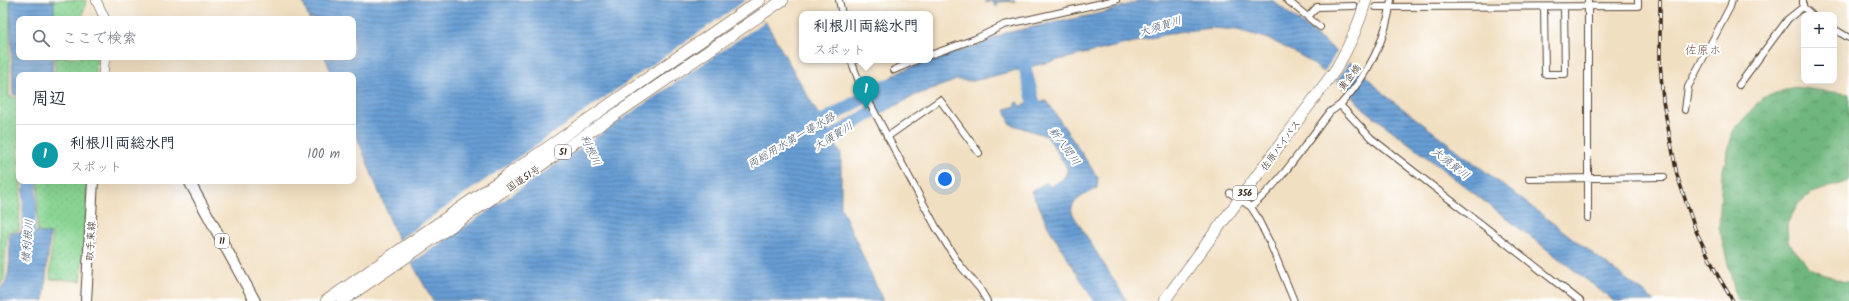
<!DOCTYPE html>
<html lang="ja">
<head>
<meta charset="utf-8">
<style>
  :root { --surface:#fff; --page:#f6f6f7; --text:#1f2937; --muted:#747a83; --line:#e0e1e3; --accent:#d1495b }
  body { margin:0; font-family:Kalam,"Klee One",sans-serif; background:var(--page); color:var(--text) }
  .controls { position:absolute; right:12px; top:12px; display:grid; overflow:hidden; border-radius:8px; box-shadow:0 4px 16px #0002 }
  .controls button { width:36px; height:36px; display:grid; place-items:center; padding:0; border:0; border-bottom:1px solid var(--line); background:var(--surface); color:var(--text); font:20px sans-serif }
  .you { position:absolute; left:945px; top:179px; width:14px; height:14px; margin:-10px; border:3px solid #fff; border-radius:50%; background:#1a73e8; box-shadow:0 0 0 6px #1a73e833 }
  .badge { display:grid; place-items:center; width:26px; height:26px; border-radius:50%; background:var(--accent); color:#fff; font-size:13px; font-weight:700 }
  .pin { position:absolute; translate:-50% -33px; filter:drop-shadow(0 1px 2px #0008) }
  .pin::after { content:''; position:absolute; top:21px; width:14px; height:12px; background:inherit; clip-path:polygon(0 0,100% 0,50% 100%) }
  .popup { position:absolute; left:799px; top:11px; width:134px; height:52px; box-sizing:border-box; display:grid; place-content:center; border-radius:8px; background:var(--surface); filter:drop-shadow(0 1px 3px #0005); font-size:13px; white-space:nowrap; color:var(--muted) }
  .popup b { font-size:15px; color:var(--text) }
  .popup::after { content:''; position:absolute; left:50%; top:100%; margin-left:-8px; border:8px solid transparent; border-top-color:var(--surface) }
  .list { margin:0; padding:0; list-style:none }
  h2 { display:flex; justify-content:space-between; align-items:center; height:52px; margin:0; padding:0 16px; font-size:17px }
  h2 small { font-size:13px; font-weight:400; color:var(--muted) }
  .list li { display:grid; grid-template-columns:26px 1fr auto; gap:12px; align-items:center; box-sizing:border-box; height:60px; padding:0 16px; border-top:1px solid var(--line) }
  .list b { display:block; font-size:15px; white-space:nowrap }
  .list p { margin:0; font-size:13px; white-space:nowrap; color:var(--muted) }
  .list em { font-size:13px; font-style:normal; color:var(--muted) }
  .icon { flex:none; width:22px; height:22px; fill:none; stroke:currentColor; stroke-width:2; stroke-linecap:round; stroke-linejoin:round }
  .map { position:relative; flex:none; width:1849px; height:301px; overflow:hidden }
  .search { position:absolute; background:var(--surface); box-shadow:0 4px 16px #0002; left:16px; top:16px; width:340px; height:44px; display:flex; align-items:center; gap:10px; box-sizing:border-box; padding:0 14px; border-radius:8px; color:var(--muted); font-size:15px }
  .panel { position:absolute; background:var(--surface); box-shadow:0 4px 16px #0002; left:16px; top:72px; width:340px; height:112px; border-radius:8px }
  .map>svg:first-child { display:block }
</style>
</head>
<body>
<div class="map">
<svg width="1849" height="301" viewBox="0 0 1849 301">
  <defs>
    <pattern id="forest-crowns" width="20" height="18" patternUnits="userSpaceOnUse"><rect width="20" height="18" fill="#6eb67d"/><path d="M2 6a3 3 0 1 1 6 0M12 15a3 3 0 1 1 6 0" fill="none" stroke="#5c9466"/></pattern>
    <pattern id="park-dots" width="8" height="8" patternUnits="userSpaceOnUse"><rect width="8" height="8" fill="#88d593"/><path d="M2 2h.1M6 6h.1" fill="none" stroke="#76b77e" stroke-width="1.8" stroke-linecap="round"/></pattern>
    <pattern id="water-rules" width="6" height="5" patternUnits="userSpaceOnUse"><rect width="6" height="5" fill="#679ed4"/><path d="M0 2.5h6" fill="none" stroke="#5681ab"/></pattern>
  </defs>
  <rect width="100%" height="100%" fill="#fff"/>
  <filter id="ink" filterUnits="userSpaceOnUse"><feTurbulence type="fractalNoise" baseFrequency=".025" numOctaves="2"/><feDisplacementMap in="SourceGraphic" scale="8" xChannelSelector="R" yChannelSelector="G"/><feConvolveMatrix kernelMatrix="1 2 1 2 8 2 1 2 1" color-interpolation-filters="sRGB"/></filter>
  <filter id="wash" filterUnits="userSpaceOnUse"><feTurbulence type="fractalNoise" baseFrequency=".012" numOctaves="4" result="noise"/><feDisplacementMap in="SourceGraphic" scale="16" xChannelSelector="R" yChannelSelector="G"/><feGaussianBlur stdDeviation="0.9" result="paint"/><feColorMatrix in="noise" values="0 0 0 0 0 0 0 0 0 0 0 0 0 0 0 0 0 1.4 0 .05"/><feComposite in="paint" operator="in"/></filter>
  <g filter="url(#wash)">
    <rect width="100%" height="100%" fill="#f1dfc1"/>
    <!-- forest -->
    <path fill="url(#forest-crowns)" stroke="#54704e" d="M1794,87L1849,94V181L1811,193L1798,204L1787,224L1788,242L1810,268L1841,281L1849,282V301H1737L1719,227L1722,174L1733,131L1762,98Z"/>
    <!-- park -->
    <path fill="url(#park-dots)" stroke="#628058" d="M0,0H10L9,97L19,98V181H21L19,230L7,232L4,279L0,285Z
      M50,0H86L82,19H54V1Z
      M55,57H97L96,75H55Z
      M39,181H88L81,281L50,279L52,234L37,232Z"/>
    <!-- water -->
    <path fill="url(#water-rules)" stroke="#516479" d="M10,0L54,1V19H19V57H53L52,75H19V95H13Z
      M302,0H753L841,154V207L883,301H433L396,235L353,127V75H332L325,57H353V19H309Z
      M986,0H1015V1L997,2L998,6H994L993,1L986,3Z
      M1141,0H1272L1360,70L1385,95L1655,301H1614L1364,109L1341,85L1305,58L1269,39L1237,30L1212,28L1177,32L1029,67L1030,70L1024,72L1022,69L973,81L957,80L916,95L880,114L868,90L904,70L937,57L974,47L1005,33L1106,12Z
      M1033,85L1037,102L1047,101L1098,178L1097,188C1088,193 1069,201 1072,213L1127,301H1094L1050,230L1038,204L1031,192L1046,182L1050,187L1063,179L1067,172L1066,166L1047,136L1010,124L1005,109L1016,106L1015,103L1019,102L1020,106L1031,103L1027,87Z
      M24,181H37L36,213H23Z
      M23,222L35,223L34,232L50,234L44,301H0V288C13,280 9,247 9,233L22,232Z"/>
    <!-- pier -->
    <path fill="#f1dfc1" d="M746,0H756L767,20L410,264L397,241Z
      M1338,50L1351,60L1335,83L1323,74Z"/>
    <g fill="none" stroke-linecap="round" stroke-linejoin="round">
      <!-- river -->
      <path stroke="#679ed4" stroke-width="13" d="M1023,60L1034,103
        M807,130L886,85
        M817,147L886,103
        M28,240L31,181"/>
    </g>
  </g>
  <g filter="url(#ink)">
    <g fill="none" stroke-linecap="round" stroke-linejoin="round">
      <!-- street-tunnel -->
      <path stroke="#cdbba0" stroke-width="6" stroke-dasharray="6 3" stroke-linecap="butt" d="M1354,6L1376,7"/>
      <!-- street casing -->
      <g stroke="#564536" stroke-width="8">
        <path id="street" d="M839,0L842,14
          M1287,0L1320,27
          M1391,0C1386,41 1368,75 1340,105L1371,138L1580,301
          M1588,0V218
          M1803,0V7L1812,15
          M1376,7L1638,6V0
          M1544,7L1545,74H1565L1564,7
          M1308,17L1317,7L1354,6
          M1834,29L1849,38
          M930,55L975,39L1004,25L1116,0
          M851,60L861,87L937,229L959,264L980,289L987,301
          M894,70L917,60
          M1739,85L1788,19L1803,7
          M1685,110L1688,87L1730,7L1732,0
          M887,137L940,100L979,153
          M1529,179L1664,177
          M1230,193L1251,207L1256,215L1270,243L1294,301
          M1251,207C1282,181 1305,144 1330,112L1340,105"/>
      </g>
      <!-- secondary casing -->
      <g stroke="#564536" stroke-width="10">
        <path id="secondary" d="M96,0L105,19
          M103,75L105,57"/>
      </g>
      <!-- primary casing -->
      <g stroke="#564536" stroke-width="12">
        <path id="primary" d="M189,181L255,301
          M86,301L93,181"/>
      </g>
      <!-- highway casing -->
      <g stroke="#564536" stroke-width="12">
        <path id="highway" d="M326,301L760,0
          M342,301L783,0
          M1164,301L1336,69C1349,47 1359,25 1366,0"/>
      </g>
      <!-- street -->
      <use href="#street" stroke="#fff" stroke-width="6"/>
      <!-- secondary -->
      <use href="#secondary" stroke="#fff" stroke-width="9"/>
      <!-- primary -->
      <use href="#primary" stroke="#fff" stroke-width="10"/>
      <!-- highway -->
      <use href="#highway" stroke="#fff" stroke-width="11"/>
      <!-- rail casing -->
      <g stroke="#3b2a1e" stroke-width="3.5">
        <path id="rail" d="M1660,0V61L1663,101L1677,175L1695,229L1718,276L1733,301"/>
      </g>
      <!-- rail -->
      <use href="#rail" stroke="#fff" stroke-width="2" stroke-dasharray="6" stroke-linecap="butt"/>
    </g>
  </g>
  <g text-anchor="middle" stroke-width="4" stroke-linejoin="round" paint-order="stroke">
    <!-- shield labels -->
    <g fill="#fff" stroke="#766a62" stroke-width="1">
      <rect x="555" y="145" width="16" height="14" rx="3"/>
      <rect x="1233" y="186" width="24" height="14" rx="3"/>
      <rect x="215" y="234" width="14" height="14" rx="3"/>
    </g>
    <g font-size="9" font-weight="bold" fill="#3b2a1e">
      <text x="563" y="155">51</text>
      <text x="1245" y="196">356</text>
      <text x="222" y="244">11</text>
    </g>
    <!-- street labels -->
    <g font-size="10" fill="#3b2a1e" stroke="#fff">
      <text transform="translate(1349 77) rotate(-52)" y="4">黄金橋</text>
      <text transform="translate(1280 145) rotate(-54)" y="4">佐原バイパス</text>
      <text transform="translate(523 178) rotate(-34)" y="4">国道51号</text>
      <text transform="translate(90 241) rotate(-87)" y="4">取手東線</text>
    </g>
    <!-- water labels -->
    <g font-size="11" font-style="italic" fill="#4f5e70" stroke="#fff">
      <text transform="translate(1160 26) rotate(-17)" y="4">大須賀川</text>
      <text transform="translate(833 136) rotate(-32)" y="4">大須賀川</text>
      <text transform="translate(791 140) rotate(-30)" y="4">両総用水第一導水路</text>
      <text transform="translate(1065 146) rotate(54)" y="4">新八間川</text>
      <text transform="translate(591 150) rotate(65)" y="4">利根川</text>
      <text transform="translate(1451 163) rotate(38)" y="4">大須賀川</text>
      <text transform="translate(27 241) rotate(-85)" y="4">横利根川</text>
    </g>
    <!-- quarter labels -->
    <g font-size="12" fill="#78564c" stroke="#fff">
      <text x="1703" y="54">佐原ホ</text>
    </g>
  </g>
</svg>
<div class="controls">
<button>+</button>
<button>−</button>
</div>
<div class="you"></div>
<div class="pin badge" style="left:866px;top:109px;background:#0f9aa8">1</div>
<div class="popup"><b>利根川両総水門</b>スポット</div>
<div class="search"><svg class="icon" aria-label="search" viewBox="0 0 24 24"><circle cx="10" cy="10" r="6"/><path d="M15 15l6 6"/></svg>ここで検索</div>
<section class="panel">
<h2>周辺<small></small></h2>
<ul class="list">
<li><span class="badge" style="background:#0f9aa8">1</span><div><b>利根川両総水門</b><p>スポット</p></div><em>100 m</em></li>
</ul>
</section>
</div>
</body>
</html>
